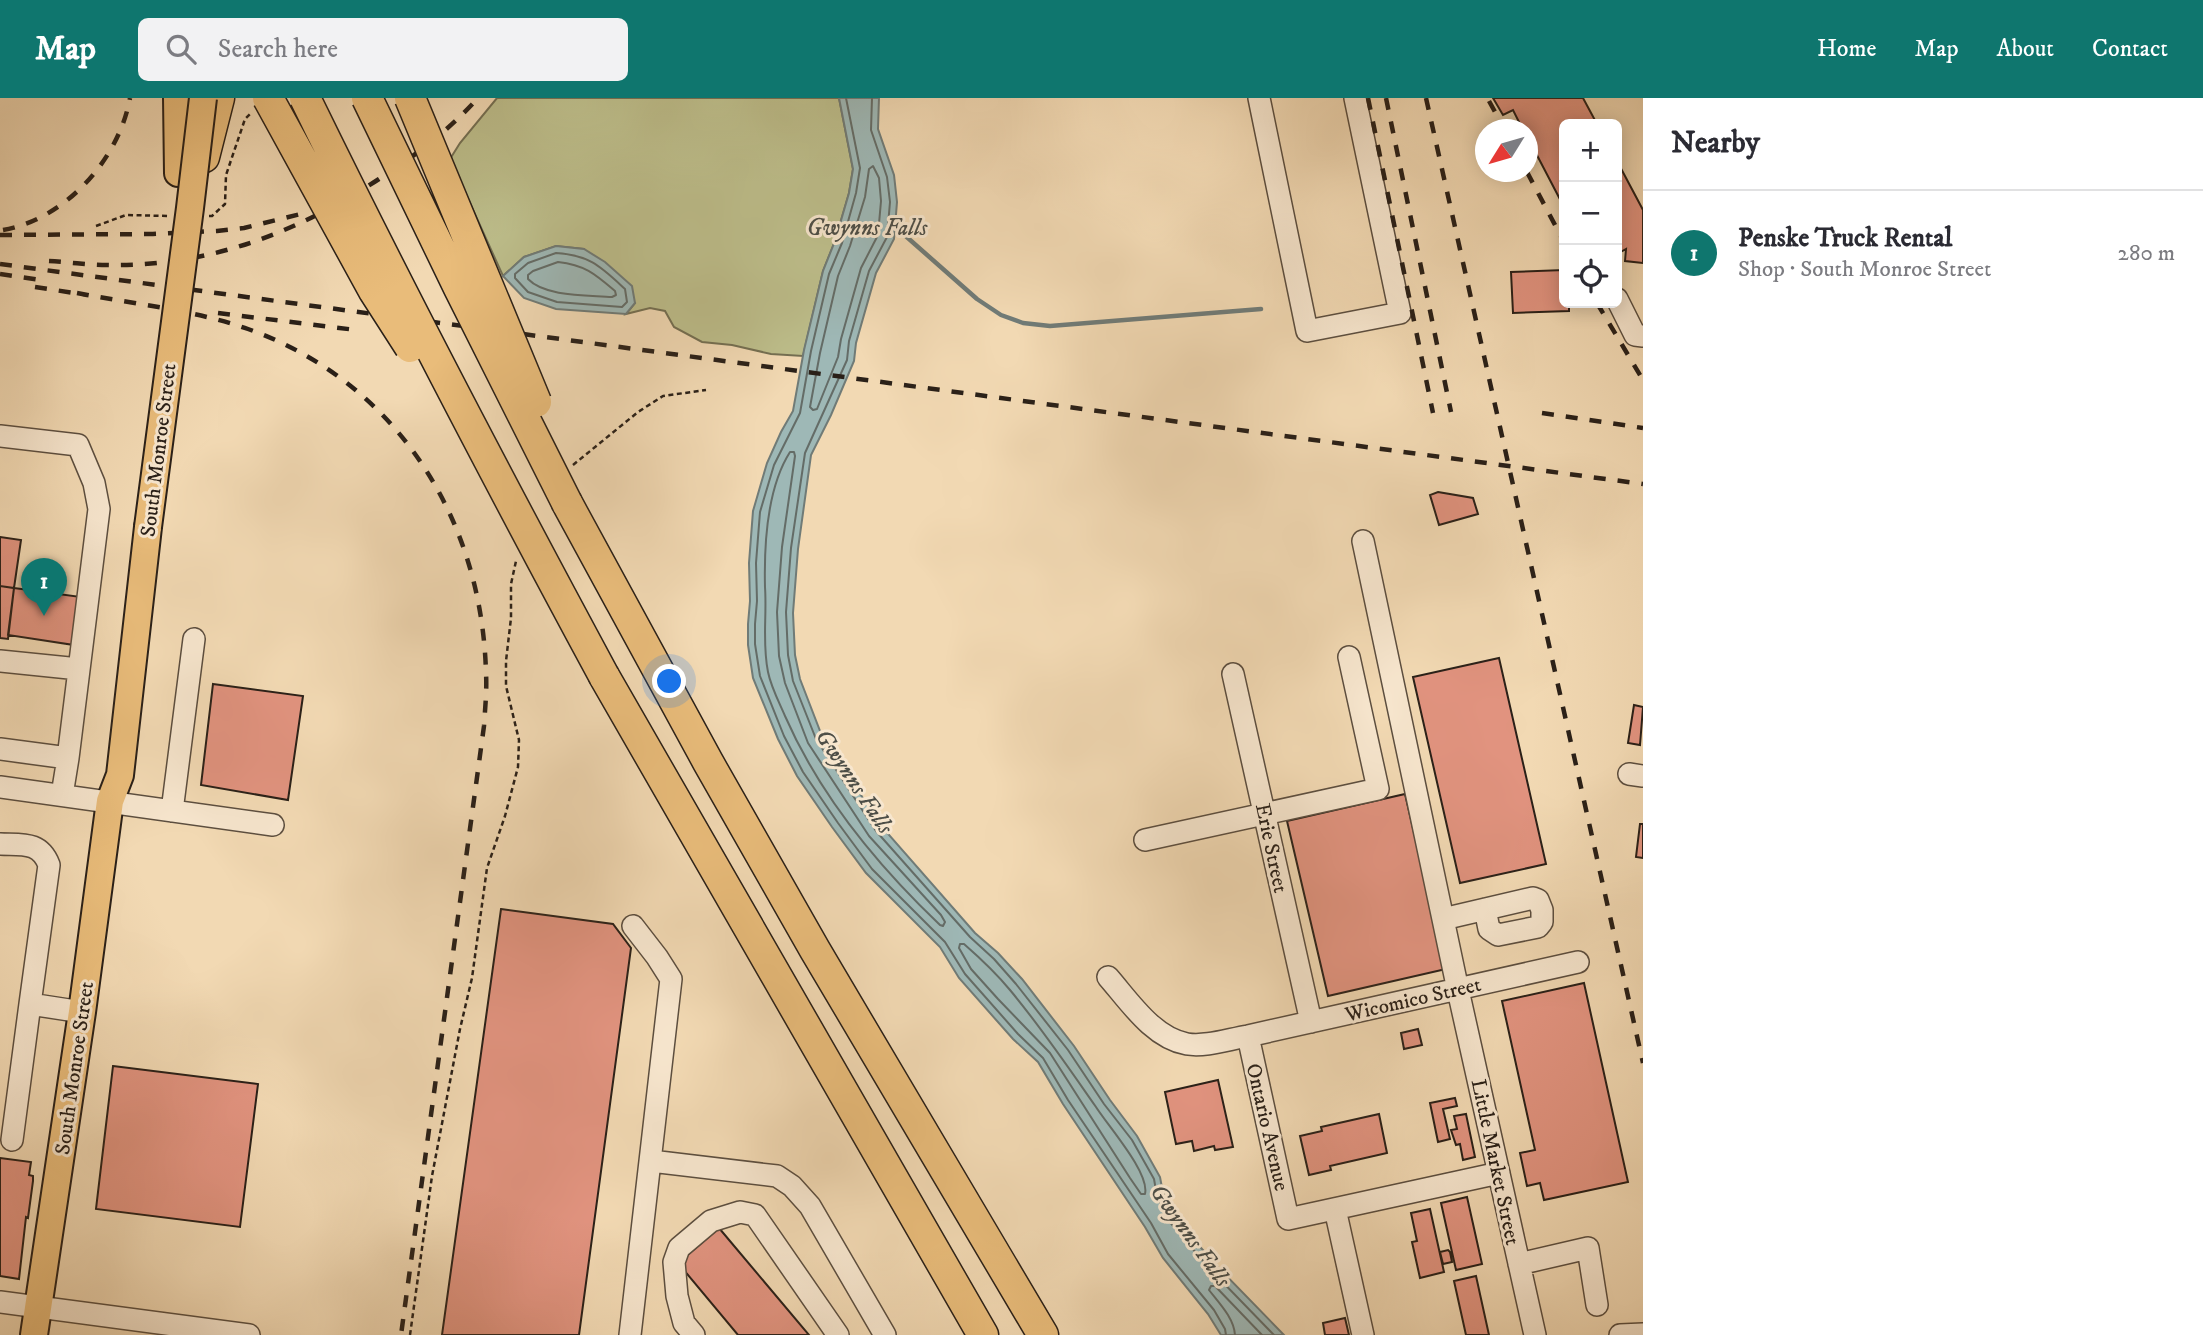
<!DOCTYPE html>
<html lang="en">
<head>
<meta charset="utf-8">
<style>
  :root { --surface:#fff; --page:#f2f2f3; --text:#2b2b33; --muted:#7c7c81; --line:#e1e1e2; --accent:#0f766e }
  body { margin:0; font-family:"IM FELL DW Pica",serif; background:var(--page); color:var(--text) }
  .controls { position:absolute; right:21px; top:21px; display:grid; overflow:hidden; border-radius:10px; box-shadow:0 4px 18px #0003 }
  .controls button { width:63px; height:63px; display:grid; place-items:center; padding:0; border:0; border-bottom:2px solid var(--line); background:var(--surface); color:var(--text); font:35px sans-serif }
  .compass { position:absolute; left:1475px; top:21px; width:63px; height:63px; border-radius:50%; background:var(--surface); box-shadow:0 4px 18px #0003; rotate:233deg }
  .you { position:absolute; left:670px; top:584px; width:24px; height:24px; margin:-18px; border:5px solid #fff; border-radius:50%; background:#1a73e8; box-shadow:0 0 0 10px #1a73e833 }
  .badge { display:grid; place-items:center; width:46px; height:46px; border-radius:50%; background:var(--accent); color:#fff; font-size:23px; font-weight:700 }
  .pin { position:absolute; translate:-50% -58px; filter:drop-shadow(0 2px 4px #0008) }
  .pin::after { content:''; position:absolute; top:37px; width:24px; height:21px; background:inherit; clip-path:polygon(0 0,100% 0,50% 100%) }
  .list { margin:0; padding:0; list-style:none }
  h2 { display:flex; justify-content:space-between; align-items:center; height:91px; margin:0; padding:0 28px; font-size:30px }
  h2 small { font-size:23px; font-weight:400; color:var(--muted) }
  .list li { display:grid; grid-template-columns:46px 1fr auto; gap:21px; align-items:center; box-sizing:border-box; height:126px; padding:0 28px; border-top:2px solid var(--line) }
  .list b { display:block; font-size:26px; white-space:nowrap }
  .list p { margin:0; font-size:23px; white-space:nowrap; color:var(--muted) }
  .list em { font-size:23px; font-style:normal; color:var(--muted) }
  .icon { flex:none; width:38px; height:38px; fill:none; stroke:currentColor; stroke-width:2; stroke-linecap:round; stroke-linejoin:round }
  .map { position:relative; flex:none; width:1643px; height:1237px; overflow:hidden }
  header { display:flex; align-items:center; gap:42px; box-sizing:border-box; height:98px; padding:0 35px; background:var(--accent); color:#fff }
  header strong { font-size:33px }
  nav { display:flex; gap:38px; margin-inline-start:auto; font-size:24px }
  .search { width:490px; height:63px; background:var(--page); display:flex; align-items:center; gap:18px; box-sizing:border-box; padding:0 24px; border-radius:10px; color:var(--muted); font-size:26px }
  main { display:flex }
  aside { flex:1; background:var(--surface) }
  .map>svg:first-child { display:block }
</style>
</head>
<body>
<header>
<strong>Map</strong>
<div class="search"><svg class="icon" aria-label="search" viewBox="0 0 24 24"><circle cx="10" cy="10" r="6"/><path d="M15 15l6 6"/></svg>Search here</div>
<nav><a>Home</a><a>Map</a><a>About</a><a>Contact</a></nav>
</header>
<main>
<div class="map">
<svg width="1643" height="1237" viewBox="0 0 1643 1237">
  <rect width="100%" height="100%" fill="#f2d9b3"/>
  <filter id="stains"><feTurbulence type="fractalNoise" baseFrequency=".00286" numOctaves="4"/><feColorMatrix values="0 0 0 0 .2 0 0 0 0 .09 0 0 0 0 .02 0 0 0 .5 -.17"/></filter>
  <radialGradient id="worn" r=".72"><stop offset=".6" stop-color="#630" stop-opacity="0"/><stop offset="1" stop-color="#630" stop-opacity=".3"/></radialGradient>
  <!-- green -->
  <path fill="#bdbe8b" stroke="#746f52" stroke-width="2" d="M497,0H839L853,71L849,95L835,143L823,173L803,258L771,256L732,247L702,244L674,229L665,213L650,210L626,216L635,205L584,151L556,148L524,159L503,178L450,61L460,45Z"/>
  <!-- water -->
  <path fill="#9eb8b6" stroke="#707b77" stroke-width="2" d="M839,0H879L878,31L894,77L897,104L894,141L876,175L856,245L854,263L831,317L811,357L798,451L793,515L795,557L800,581L822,638L882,729L975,835L998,855L1022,881L1074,948L1110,1002L1137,1038L1160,1079L1163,1095L1174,1118L1213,1164L1284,1237H1221L1208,1216L1163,1160L1145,1129L1063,1006L1038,964L1013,941L959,880L940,849L866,775L832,729L797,678L778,641L753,580L748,547V526L750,503L749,465L753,413L767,365L781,334L793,313L804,252L823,173L835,143L849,95L853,71Z
    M556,148L584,151L605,164L632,188L635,205L626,216L556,211L524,200L503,178L524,159Z"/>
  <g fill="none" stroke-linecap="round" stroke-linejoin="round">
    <!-- shore -->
    <path stroke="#646c67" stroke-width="2" d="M846,0L860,70L856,95L842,145L829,176L811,253L800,315L774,367L760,414L756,465L757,503L755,526V546L760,578L784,638L803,674L838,725L872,771L945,844L965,876L1018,936L1043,960L1068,1002L1151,1125L1168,1156L1214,1212L1225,1231L1226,1237
      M872,0L871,32L887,79L890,104L887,139L869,173L849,243L847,262L805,355L791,450L786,514L788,557L793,583L816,641L876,733L970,839L994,861L1016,886L1068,952L1104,1006L1132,1042L1154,1081L1157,1098L1169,1123L1208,1169L1274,1237
      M873,68L879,80L881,103L878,137L861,170L841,241L838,259L817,311L813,312L810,309L820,255L838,178L850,148L865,99L869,71Z
      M556,155C590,157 601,169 625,191L627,204L622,209L557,204L528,194L515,180V176L528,165Z
      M558,164C585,167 595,176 615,193L616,197L612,199C588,197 545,199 528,181V177L533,173Z
      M790,354H794L795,358L782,449L777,514L779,558L785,585L808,645L869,738L941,817L945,824L943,828L940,827C877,767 820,698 785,618C779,604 771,589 768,574C762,545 767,518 765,489C764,447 767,390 790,354Z
      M960,846H964C980,860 996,875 1010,892C1041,929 1068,969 1096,1009C1108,1028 1150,1075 1145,1096H1141L1130,1080L1050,955L998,901L971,871L959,850Z
      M1235,1237C1234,1220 1219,1205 1209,1192L1211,1188H1215L1262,1237"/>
    <!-- stream -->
    <path stroke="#707b77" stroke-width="4.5" d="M892,126L977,201L1001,217L1023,225L1050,228L1261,211"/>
  </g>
  <!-- building -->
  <path fill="#e1937f" stroke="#2a2018" stroke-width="2" d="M1493,0H1583L1597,26H1564V109L1528,40V32H1523L1513,12L1503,17Z
    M1617,63L1643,112V165L1625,163L1626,151L1617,156Z
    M1564,172V205H1569V213L1513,215L1511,174Z
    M1438,394L1473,400L1478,416L1439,427L1430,397Z
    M0,439L21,442L14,490L0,488Z
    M0,488L14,490L8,541L0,540Z
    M14,490L81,499L74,547L8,537Z
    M1499,560L1546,766L1460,785L1413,579Z
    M213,586L303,598L288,702L201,687Z
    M1634,607L1643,609L1640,647L1628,645Z
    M1405,696L1446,871L1328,898L1287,723Z
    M1640,726H1643V760L1636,759Z
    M501,811L613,826L631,850L579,1237H442Z
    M1584,885L1628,1084L1544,1102L1540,1085L1527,1088L1520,1055L1535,1052L1502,903Z
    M1418,931L1422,947L1404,951L1401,935Z
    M113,968L258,986L240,1129L96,1111Z
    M1218,982L1233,1049L1215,1052L1214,1048L1194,1053L1192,1043L1176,1046L1165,994Z
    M1455,1000L1457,1008L1443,1011L1450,1041L1438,1044L1430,1005Z
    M1379,1016L1387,1055L1330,1068L1331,1072L1309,1077L1300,1038L1322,1033L1321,1029Z
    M1466,1016L1475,1059L1463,1062L1460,1046L1456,1047L1451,1032L1457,1031L1454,1018Z
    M0,1060L31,1064L29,1077L33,1078V1083L28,1120L26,1119L19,1181L0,1178Z
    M1467,1099L1482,1166L1456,1172L1441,1105Z
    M1430,1111L1444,1174L1420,1180L1412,1144L1417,1143L1411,1115Z
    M719,1130L809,1237H738L678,1165Z
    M1448,1152L1450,1154L1452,1164L1443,1166L1440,1154Z
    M1476,1178L1489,1237H1466L1454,1183Z
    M1345,1220L1349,1237H1325L1323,1225Z"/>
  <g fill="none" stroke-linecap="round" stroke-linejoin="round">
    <!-- minor casing -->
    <g stroke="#5c4e3f" stroke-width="24">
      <path id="minor" d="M1259,0L1307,233L1400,215L1355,0
        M1617,201L1635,237L1643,238
        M0,338L78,347L94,385L99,411L68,660L62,697
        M1363,443L1458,892L1535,1237
        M0,563L79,571
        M1233,576L1311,924
        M0,651L68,660
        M1629,676L1643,678
        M0,689L273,727
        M172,713L194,541
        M1145,742L1378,691L1349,559
        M0,746C22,747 40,743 49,767L30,906L82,914
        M1443,821L1533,800L1538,802L1542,812V824L1538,829L1498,837L1489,831L1485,811
        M1108,879C1129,903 1153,940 1187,946C1206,949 1229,941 1248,938L1578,864
        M1248,938L1288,1121L1499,1075
        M12,1042L30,906
        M651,1063L777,1078L792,1088L810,1108L885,1237
        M1335,1111L1363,1237
        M1519,1166L1588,1150L1597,1207
        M0,1204L249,1237
        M630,1237L671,881L657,859L633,828
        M694,1237L684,1225L677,1198L674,1164L679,1150L711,1123L740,1114L755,1117L838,1237
        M1620,1237L1643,1236"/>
    </g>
    <!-- major casing -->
    <g stroke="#2a2018" stroke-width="30">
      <path id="major" d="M177,0L178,75
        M34,1237L82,914L110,703L120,677L148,429"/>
    </g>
    <!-- highway casing -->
    <g stroke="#2a2018" stroke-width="33">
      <path id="highway" d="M204,59L219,0
        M567,405L708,664L815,852L1043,1237
        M604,578L983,1237"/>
    </g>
    <!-- path -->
    <path stroke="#2a2018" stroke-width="2.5" stroke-dasharray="5 3.5" stroke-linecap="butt" d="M209,118H212L225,106L226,77L245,21L252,14
      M96,128L126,117L170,118
      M573,367L638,314L663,298L706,292
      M410,1237L432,1078L460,931L472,880L487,770L505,718L518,669L519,642L506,588V563L511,520V486L516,463"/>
    <!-- minor -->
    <use href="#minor" stroke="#f7e6ce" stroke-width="21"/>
    <!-- major -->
    <use href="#major" stroke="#e9bc7a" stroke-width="26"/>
    <!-- highway -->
    <use href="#highway" stroke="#e9bc7a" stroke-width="30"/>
    <!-- rail -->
    <path stroke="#2a2018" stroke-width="4.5" stroke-dasharray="12 12" stroke-linecap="butt" d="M1368,0L1433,315
      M1386,0L1451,314
      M1426,0L1643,965
      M1489,3L1505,32
      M1527,74L1564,144
      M3,132C66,121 119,61 130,0
      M0,137L153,136L217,133L244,130L309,114
      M49,163C68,164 88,167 107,167C208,169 296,135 379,81C415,58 449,32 478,0
      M0,166L1643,386
      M0,176L47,183
      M35,189L87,197
      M77,195C134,206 194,212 248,231C397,284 482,421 486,575C487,593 485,611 484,628L401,1237
      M1597,205L1643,282
      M218,215L356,232
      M1542,315L1643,330"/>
    <!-- major-bridge casing -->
    <g stroke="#2a2018" stroke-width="30" stroke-linecap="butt">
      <path id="major-bridge" d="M148,429L190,110L203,0"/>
    </g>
    <!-- highway-bridge casing -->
    <g stroke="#2a2018" stroke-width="33" stroke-linecap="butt">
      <path id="highway-bridge" d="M268,0L374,193L410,249
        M305,0C400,195 501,387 604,578
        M367,0L459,190L567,405
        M410,0L536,304"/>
    </g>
    <!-- major-bridge -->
    <use href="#major-bridge" stroke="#e9bc7a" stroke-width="26"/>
    <!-- highway-bridge -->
    <use href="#highway-bridge" stroke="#e9bc7a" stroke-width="30"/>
  </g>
  <g text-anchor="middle" stroke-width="6" stroke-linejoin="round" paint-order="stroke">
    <!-- street labels -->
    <g font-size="21" fill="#2a2018" stroke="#f7e6ce">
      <text transform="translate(158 352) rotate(-83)" y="7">South Monroe Street</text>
      <text transform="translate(1272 750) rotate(78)" y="7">Erie Street</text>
      <text transform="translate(1413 901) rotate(-13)" y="7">Wicomico Street</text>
      <text transform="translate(74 970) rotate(-82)" y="7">South Monroe Street</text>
      <text transform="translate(1268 1029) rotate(77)" y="7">Ontario Avenue</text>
      <text transform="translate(1496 1064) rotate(78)" y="7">Little Market Street</text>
    </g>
    <!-- water labels -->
    <g font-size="23" font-style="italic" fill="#4d4e47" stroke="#f7e6ce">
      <text x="867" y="137">Gwynns Falls</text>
      <text transform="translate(855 683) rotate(56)" y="8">Gwynns Falls</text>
      <text transform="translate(1191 1137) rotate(54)" y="8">Gwynns Falls</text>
    </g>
  </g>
  <rect width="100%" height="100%" filter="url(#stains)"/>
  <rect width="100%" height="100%" fill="url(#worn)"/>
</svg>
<div class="controls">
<button>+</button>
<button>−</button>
<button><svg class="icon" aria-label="locate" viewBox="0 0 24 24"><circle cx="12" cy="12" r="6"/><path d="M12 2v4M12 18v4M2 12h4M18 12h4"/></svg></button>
</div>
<svg class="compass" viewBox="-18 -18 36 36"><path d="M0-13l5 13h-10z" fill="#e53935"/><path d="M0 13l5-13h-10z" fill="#7c7c81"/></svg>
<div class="you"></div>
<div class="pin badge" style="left:44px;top:518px">1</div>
</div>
<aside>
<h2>Nearby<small></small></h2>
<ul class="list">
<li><span class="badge">1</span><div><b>Penske Truck Rental</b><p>Shop · South Monroe Street</p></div><em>280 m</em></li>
</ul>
</aside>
</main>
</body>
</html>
